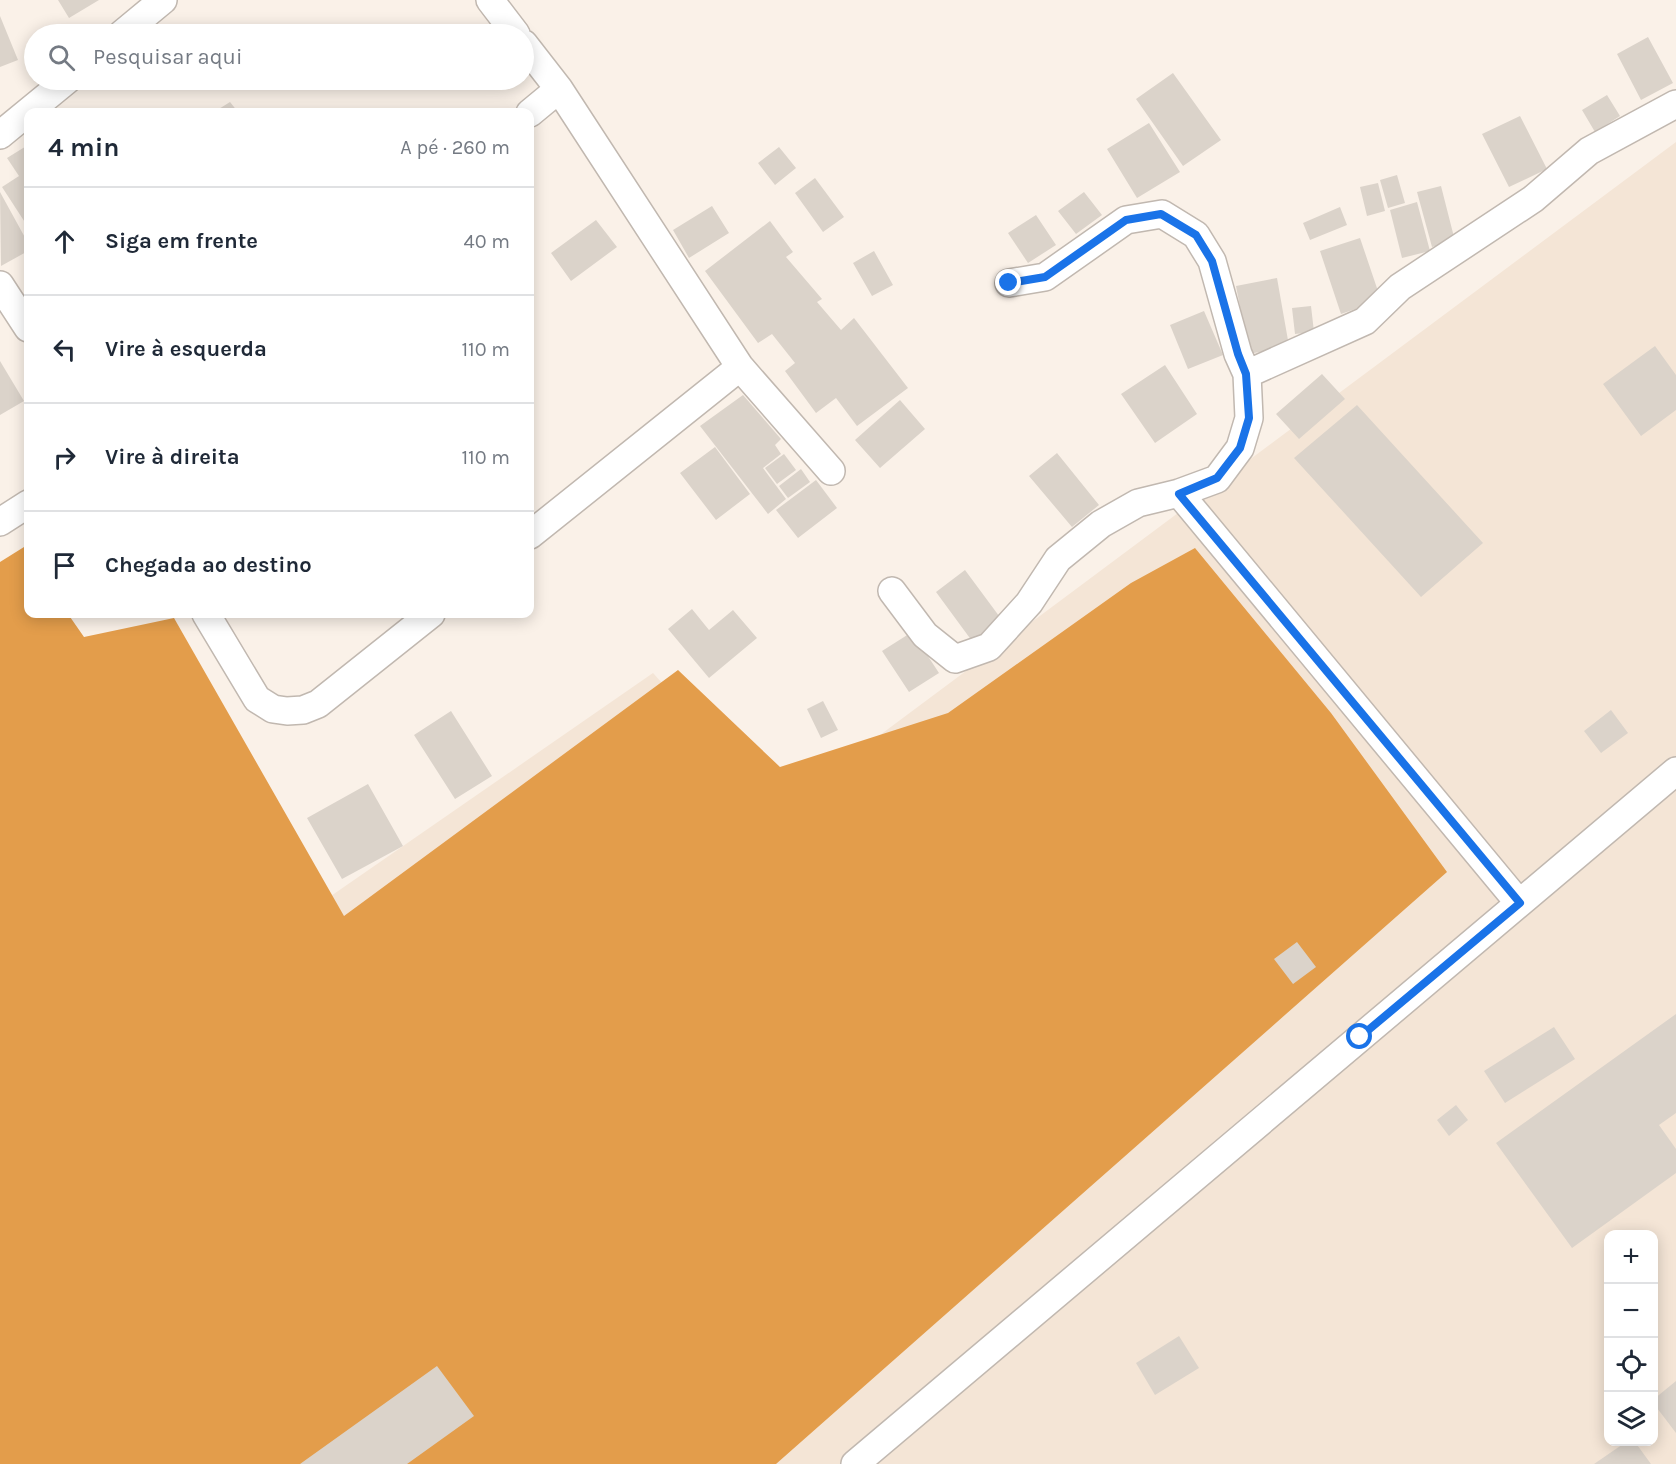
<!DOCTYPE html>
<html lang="pt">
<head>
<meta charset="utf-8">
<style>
  :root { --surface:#fff; --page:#f2f2f3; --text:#1f2937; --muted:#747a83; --line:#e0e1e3 }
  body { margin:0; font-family:Karla,sans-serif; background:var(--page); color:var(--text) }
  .controls { position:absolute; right:18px; bottom:18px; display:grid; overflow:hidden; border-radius:12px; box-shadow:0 3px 15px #0003 }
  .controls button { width:54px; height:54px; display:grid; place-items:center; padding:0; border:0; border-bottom:2px solid var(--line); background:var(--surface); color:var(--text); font:30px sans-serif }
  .stop { position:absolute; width:18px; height:18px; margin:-14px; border:4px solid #1a73e8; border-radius:50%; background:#fff }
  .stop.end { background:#1a73e8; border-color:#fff; box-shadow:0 2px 6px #0008 }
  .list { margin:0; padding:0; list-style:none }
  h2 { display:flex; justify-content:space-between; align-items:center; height:78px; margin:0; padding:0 24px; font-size:26px }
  h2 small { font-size:20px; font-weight:400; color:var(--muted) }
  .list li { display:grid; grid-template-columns:39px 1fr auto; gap:18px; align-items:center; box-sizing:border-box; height:108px; padding:0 24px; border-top:2px solid var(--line) }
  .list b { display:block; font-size:22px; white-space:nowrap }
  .list em { font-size:20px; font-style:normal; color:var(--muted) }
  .icon { flex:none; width:33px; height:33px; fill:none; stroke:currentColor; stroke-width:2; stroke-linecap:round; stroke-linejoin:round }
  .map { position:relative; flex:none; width:1676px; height:1464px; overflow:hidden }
  .search { position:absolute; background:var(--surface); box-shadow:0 3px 15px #0003; left:24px; top:24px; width:510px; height:66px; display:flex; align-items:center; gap:15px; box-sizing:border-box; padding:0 21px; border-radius:33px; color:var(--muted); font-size:22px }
  .panel { position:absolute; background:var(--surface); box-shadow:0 3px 15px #0003; left:24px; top:108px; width:510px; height:510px; border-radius:12px }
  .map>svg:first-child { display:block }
</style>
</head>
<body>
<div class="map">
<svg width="1676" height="1464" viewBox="0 0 1676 1464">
  <rect width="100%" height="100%" fill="#faf1e8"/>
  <!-- built -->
  <path fill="#f4e5d6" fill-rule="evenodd" d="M1676,142V1464H0L123,1040L653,673L778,811ZM1608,1234H1654V1442H1608Z"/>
  <!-- forest -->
  <path fill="#e39d4b" d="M24,547L28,554V614H68L84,637L174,618L344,916L678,670L780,767L948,713L1131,583L1195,548L1331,713L1447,872L776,1464H0V562Z"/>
  <!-- building -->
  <path fill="#dbd3ca" d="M58,0H99L69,18Z
    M0,16L18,60L0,67Z
    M1648,37L1673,83L1641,100L1617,54Z
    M1173,73L1221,140L1183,166L1136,99Z
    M1607,95L1620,116L1595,132L1582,110Z
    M230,102L238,112H214Z
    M1520,116L1547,169L1509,187L1482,134Z
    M1149,123L1180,172L1137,198L1107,149Z
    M28,145V227L2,187L19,176L7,158Z
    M779,147L796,168L775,185L758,163Z
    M1397,175L1405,203L1388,208L1380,180Z
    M815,178L844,217L823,232L795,193Z
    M1378,183L1385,211L1367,216L1360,187Z
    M1441,186L1455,241L1432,247L1417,192Z
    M0,192L28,243V251L1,266Z
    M1084,192L1102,215L1076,234L1058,211Z
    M1417,202L1430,251L1402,258L1390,210Z
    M712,206L729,233L689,258L673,230Z
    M1340,207L1347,225L1310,240L1303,223Z
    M1036,215L1056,245L1028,263L1008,233Z
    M596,220L617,247L571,281L551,253Z
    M770,221L793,252L786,257L822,299L817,302L841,330L854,318L908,388L857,426L836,398L816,413L785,371L795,363L772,334L758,343L705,271Z
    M1360,238L1381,300L1341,314L1320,251Z
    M874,251L893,285L872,296L853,263Z
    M1277,278L1289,346L1249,354L1236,286Z
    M1311,306L1314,332L1295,334L1292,308Z
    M1204,311L1223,355L1188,369L1170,325Z
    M1655,346L1676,375V410L1641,436L1603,384Z
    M0,361L24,401L0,415Z
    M1165,365L1197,414L1155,443L1121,394Z
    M1322,374L1345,399L1299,439L1276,414Z
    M743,395L781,439L775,445L781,454L763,468L786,499L768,514L700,426Z
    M900,400L925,429L880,468L855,440Z
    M1357,405L1483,543L1421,597L1294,458Z
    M715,447L750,494L716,520L680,473Z
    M1057,453L1099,505L1072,527L1029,476Z
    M784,454L796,470L777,484L765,468Z
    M801,469L810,482L788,498L779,486Z
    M816,480L837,508L798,538L776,510Z
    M965,570L1002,620L972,641L936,592Z
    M692,609L709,630L733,610L757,638L709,678L668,629Z
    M912,632L939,673L909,692L882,651Z
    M823,701L838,730L821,738L807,709Z
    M1611,710L1628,733L1601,753L1584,731Z
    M451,711L492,776L455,799L414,735Z
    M368,784L403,846L342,879L307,818Z
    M1297,942L1316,967L1293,984L1274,959Z
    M1676,1014V1113L1659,1125L1676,1149V1173L1572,1248L1496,1143Z
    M1554,1027L1575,1059L1505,1103L1484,1071Z
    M1456,1105L1468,1120L1449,1136L1437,1120Z
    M1179,1336L1199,1368L1155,1395L1136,1363Z
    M437,1366L474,1416L407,1464H300Z
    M1676,1381V1433L1654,1404V1399Z
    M1626,1442H1635L1651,1464H1594Z"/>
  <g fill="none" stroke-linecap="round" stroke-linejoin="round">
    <!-- street casing -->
    <g stroke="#c1b8b0" stroke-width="30">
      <path id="street" d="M490,0L516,34
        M122,34L163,0
        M524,44L559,89L740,367L831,471
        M530,113L559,89
        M0,135L67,80
        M1009,283L1045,277L1126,220L1162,214L1196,235L1212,261L1238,354L1247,374
        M0,285L28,328
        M1179,493L1519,903
        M0,522L28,504
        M530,535L740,367
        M892,591L925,635L955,659L989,647L1029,603L1058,559L1101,524L1138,503L1179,493L1217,479L1240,448L1249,418L1247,374L1365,321L1400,287L1533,199L1589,151L1676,104
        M206,614L257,699L273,709L287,711L303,710L318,704L431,614
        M855,1464L1676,771"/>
    </g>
    <!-- street -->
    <use href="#street" stroke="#fff" stroke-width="27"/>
  </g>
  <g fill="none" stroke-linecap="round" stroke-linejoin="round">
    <!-- route -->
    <path stroke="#1a73e8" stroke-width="8" d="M1009,283L1045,277L1126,220L1161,214L1196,235L1212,261L1238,354L1246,374L1249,418L1240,448L1217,478L1179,494L1520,903L1360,1037"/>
  </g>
</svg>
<div class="controls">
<button>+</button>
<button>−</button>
<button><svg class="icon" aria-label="locate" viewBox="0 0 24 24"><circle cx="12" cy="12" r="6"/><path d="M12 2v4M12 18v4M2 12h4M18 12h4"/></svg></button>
<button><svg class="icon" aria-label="layers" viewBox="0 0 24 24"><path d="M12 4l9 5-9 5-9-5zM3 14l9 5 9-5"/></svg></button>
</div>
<div class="stop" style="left:1360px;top:1037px"></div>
<div class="stop end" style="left:1009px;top:283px"></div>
<div class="search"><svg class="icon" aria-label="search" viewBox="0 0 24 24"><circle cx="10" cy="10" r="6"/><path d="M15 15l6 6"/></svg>Pesquisar aqui</div>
<section class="panel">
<h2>4 min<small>A pé · 260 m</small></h2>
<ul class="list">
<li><svg class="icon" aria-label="ahead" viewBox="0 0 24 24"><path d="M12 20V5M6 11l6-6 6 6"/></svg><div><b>Siga em frente</b></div><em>40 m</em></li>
<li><svg class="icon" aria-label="left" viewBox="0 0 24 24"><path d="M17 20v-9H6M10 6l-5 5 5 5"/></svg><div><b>Vire à esquerda</b></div><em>110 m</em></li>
<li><svg class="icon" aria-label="right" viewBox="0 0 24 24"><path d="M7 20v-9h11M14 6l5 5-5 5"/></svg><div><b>Vire à direita</b></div><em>110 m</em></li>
<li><svg class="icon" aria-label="arrive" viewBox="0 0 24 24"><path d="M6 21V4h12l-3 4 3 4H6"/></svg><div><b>Chegada ao destino</b></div></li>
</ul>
</section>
</div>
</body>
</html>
